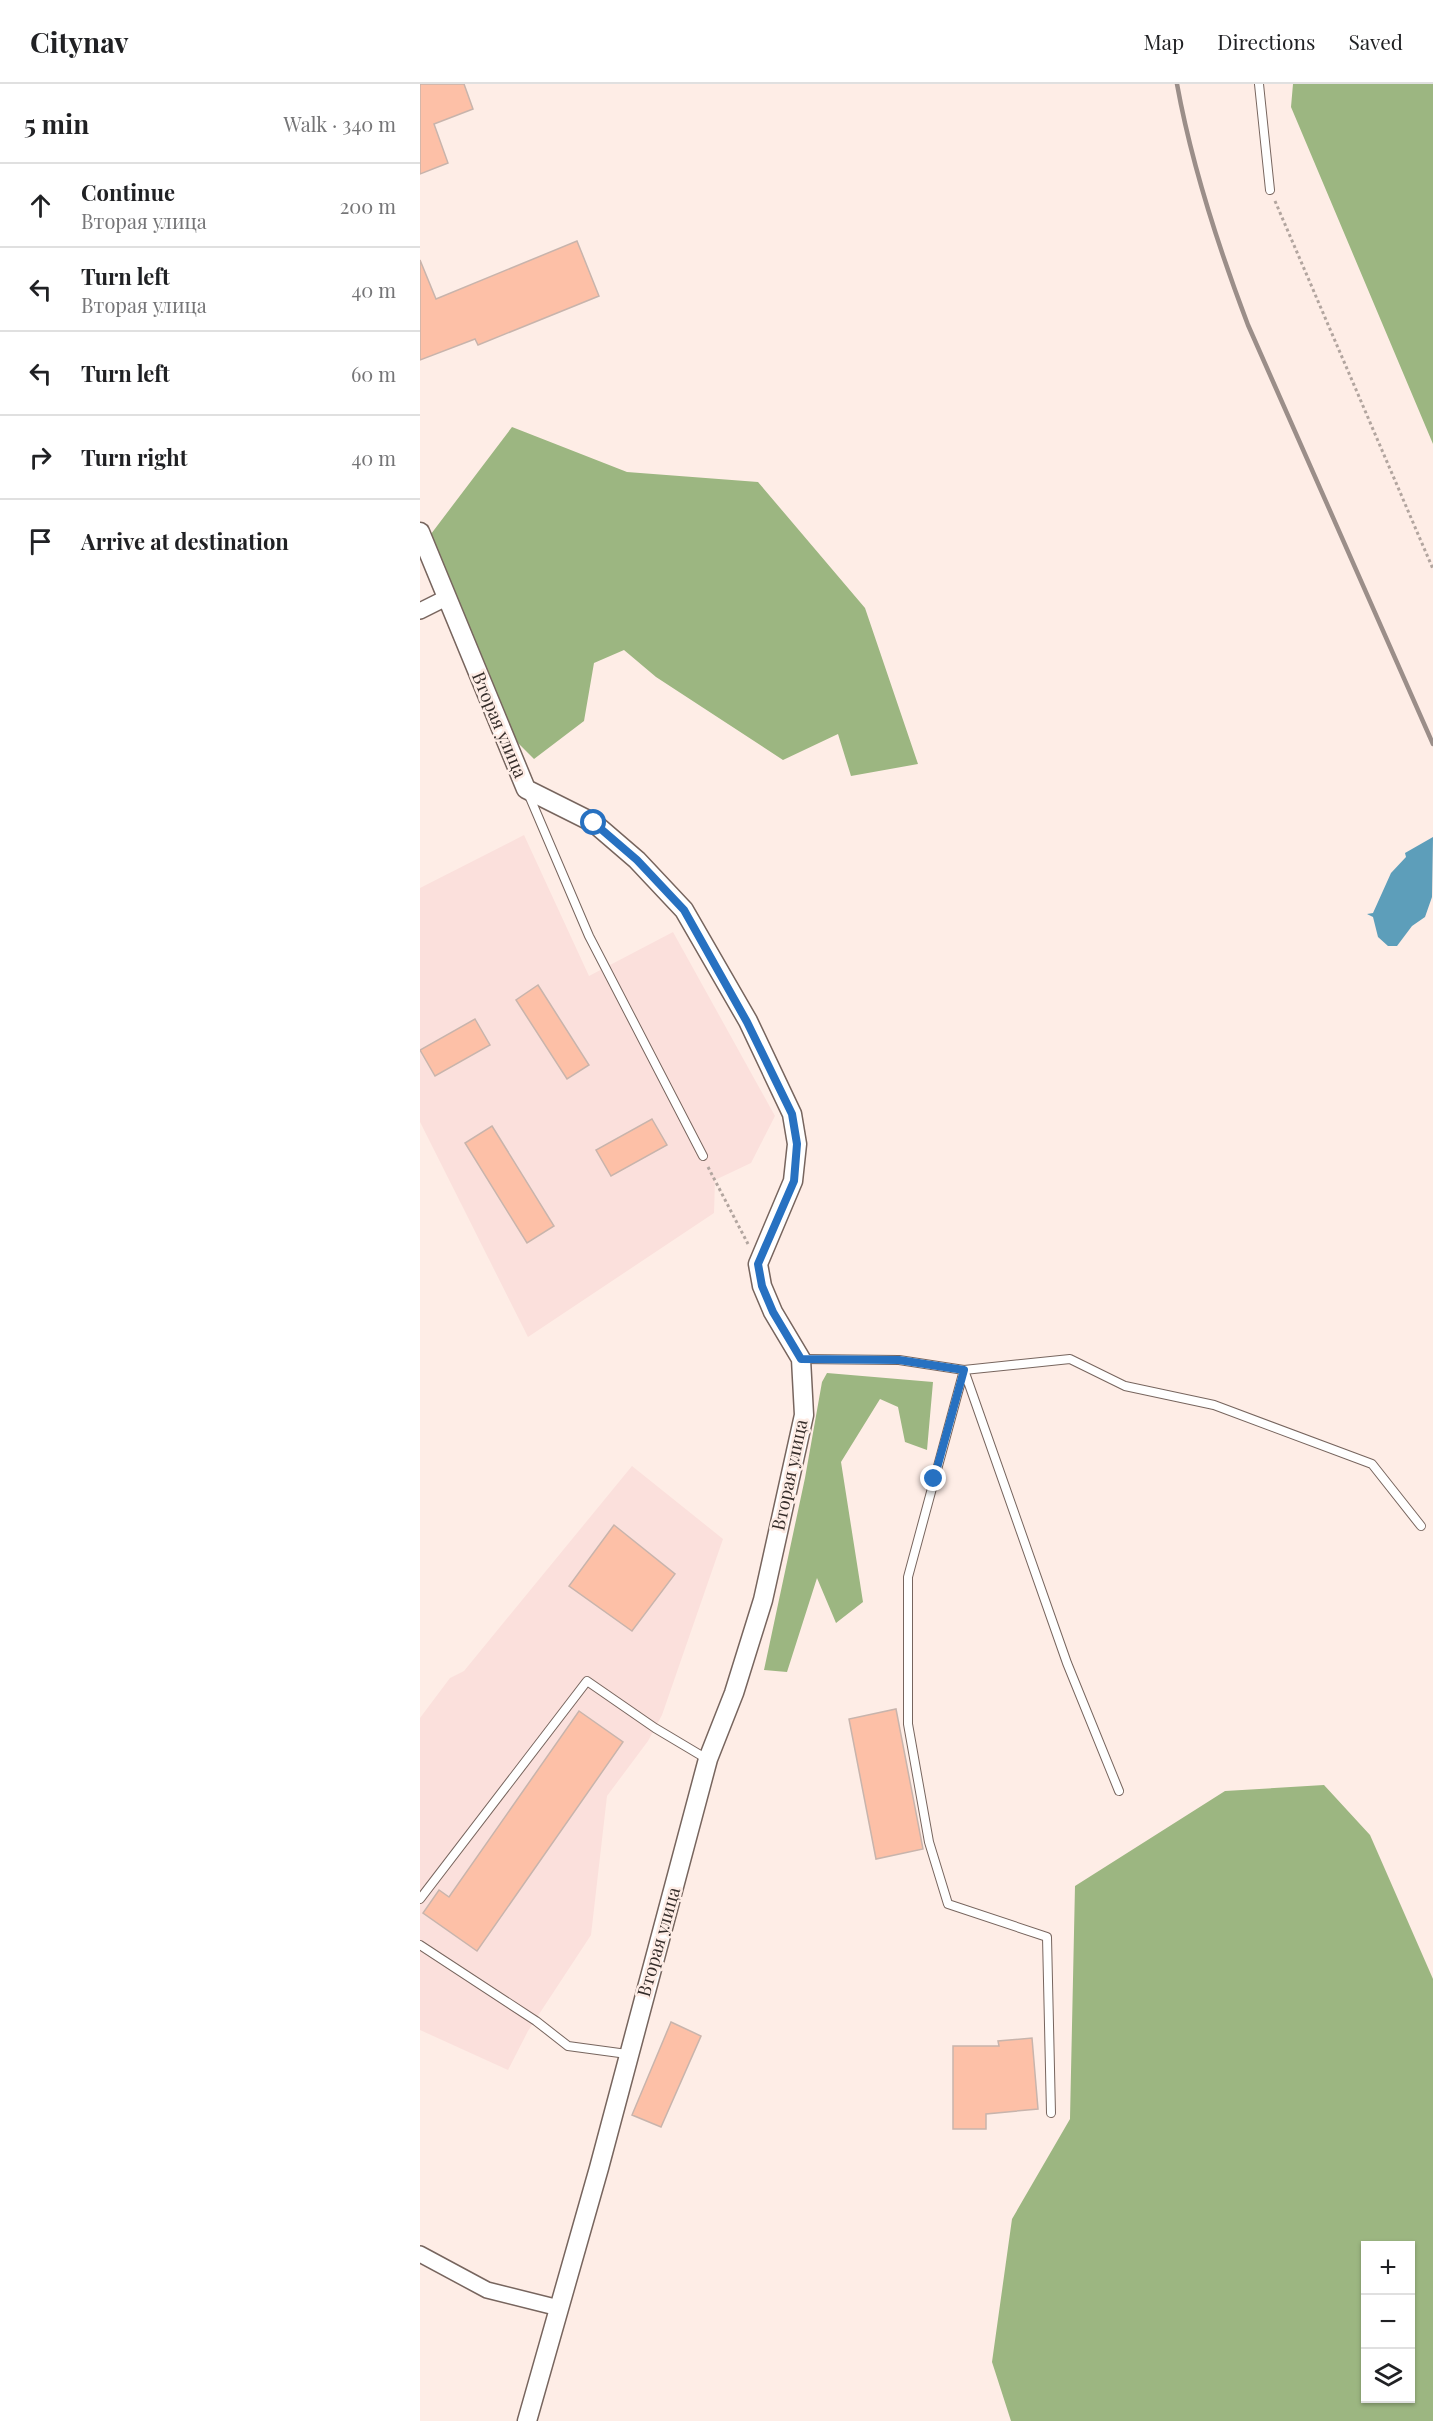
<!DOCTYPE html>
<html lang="en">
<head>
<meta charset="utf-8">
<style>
  :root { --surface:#fff; --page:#f2f2f2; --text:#202124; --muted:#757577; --line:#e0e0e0 }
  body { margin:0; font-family:"Playfair Display",serif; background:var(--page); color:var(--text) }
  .controls { position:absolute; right:18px; bottom:18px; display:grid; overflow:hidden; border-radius:0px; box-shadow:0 2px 4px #0004 }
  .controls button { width:54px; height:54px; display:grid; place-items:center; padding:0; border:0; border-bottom:2px solid var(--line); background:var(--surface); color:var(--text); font:30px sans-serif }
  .stop { position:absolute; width:18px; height:18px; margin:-14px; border:4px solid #2771c1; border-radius:50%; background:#fff }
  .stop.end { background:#2771c1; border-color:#fff; box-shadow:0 2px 6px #0008 }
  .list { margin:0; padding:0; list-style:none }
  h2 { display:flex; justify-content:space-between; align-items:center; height:78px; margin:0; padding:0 24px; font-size:26px }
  h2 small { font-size:20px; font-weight:400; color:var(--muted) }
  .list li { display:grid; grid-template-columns:39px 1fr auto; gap:18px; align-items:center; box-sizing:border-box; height:84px; padding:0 24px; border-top:2px solid var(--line) }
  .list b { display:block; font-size:22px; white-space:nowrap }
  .list p { margin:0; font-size:20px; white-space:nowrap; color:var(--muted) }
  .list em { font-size:20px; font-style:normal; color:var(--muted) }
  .icon { flex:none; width:33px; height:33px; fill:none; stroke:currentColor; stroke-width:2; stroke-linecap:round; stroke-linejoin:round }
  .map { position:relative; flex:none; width:1013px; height:2337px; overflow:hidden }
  header { display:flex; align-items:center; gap:36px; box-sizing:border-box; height:84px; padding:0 30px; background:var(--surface); border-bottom:2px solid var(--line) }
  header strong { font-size:28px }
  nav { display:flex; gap:33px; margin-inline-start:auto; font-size:21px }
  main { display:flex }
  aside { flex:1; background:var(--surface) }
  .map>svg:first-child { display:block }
</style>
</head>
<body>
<header>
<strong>Citynav</strong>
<nav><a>Map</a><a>Directions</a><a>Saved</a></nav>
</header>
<main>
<aside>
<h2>5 min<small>Walk · 340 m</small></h2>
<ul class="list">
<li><svg class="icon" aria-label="ahead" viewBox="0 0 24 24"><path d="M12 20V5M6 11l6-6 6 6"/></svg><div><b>Continue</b><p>Вторая улица</p></div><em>200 m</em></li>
<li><svg class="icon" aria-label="left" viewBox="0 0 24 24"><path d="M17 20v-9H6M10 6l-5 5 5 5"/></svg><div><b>Turn left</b><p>Вторая улица</p></div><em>40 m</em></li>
<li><svg class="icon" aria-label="left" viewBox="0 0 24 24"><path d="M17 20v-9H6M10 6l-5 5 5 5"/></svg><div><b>Turn left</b></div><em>60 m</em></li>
<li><svg class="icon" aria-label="right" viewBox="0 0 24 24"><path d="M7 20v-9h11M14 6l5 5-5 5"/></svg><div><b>Turn right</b></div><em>40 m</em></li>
<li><svg class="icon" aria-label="arrive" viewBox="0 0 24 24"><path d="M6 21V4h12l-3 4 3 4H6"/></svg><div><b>Arrive at destination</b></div></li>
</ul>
</aside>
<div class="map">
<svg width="1013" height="2337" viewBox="0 0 1013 2337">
  <rect width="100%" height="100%" fill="#feede6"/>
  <!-- industrial -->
  <path fill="#fbe0dc" d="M104,751L169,892L253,848L355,1032L331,1079L295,1096L294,1129L108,1253L0,1038V804Z
    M212,1382L303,1455L242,1631L228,1657L187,1712L171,1851L108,1947L88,1986L0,1946V1634L30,1594L44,1587Z"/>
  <!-- forest -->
  <path fill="#9cb681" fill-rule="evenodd" d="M873,0H1013V360L871,23Z
    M92,343L207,388L338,398L445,524L498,680L431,692L418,650L363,676L236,593L204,566L174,579L164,637L114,675L92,653L11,450Z
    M407,1289L513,1298L507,1366L485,1358L478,1323L460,1315L421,1378L443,1518L416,1539L397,1494L367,1588L344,1586L385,1394L402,1298Z
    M904,1701L950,1751L1013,1895V2337H591L572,2278L592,2135L650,2035L655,1802L805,1707ZM946,2162H990V2314H946Z"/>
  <!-- water -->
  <path fill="#5d9eba" d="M1013,753L1012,813L1005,833L992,842L977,862H968L958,853L953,833L947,830L953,829L971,789L986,773L985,769Z"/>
  <!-- building -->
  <path fill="#fdc0a7" stroke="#c8b4ac" stroke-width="1.5" d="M0,0H44L53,25L14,40L28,79L0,90Z
    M157,157L179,212L58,261L55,255L0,276V176L16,215Z
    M118,901L169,981L147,995L96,916Z
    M55,935L70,961L15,992L0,966Z
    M232,1035L247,1061L191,1092L176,1066Z
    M72,1042L134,1142L107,1159L45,1059Z
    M194,1441L255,1490L212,1547L149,1502Z
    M476,1625L503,1765L456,1775L429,1635Z
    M159,1627L203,1658L57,1867L3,1829L19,1806L29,1813Z
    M251,1938L281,1952L241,2043L212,2031Z
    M612,1954L618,2025L566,2030V2045H533V1962H579L578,1957Z"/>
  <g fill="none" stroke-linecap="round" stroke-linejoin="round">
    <!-- service casing -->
    <g stroke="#77655e" stroke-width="10">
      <path id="service" d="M839,0L850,106
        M108,709L169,852L283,1072
        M382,1275L479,1276L544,1286L650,1275L705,1302L794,1321L952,1380L1001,1442
        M0,1815L167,1597L235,1644L287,1675
        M0,1861L116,1937L148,1962L207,1970
        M631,2029L627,1853L528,1820L509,1758L488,1640V1493L544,1286L647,1579L699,1707"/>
    </g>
    <!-- minor casing -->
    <g stroke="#77655e" stroke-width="18">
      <path id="minor" d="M0,527L26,514
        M0,2170L67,2206L139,2224"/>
    </g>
    <!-- tertiary casing -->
    <g stroke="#77655e" stroke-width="21">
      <path id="tertiary" d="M0,448L106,705L174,739L217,776L264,826L328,937L372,1030L377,1060L373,1097L338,1180L342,1202L353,1228L381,1275L384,1331L343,1516L314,1609L288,1675L179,2084L107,2337"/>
    </g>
    <!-- path -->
    <path stroke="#b2a59f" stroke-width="3" stroke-dasharray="3 3" stroke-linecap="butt" d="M855,117L1013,485
      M288,1083L328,1160"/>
    <!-- service -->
    <use href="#service" stroke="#fff" stroke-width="8"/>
    <!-- minor -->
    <use href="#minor" stroke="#fff" stroke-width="15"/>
    <!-- tertiary -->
    <use href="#tertiary" stroke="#fff" stroke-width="18"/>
    <!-- rail -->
    <path stroke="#9b8e89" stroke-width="4.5" d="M757,0C772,83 798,162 828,241L1013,660"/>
  </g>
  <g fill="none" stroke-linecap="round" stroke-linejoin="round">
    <!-- route -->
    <path stroke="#2771c1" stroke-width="8" d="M174,739L217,776L264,826L327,938L372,1030L377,1060L374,1097L338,1180L342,1202L353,1228L381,1275L479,1276L544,1286L514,1395"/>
  </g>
  <g text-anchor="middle" stroke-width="5" stroke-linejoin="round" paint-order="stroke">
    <!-- street labels -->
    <g font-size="18" fill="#352d2a" stroke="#feede6">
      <text transform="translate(79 641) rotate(67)" y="6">Вторая улица</text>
      <text transform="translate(370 1391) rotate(-78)" y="6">Вторая улица</text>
      <text transform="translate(239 1858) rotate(-74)" y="6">Вторая улица</text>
    </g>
  </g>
</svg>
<div class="controls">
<button>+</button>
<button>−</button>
<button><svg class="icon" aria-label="layers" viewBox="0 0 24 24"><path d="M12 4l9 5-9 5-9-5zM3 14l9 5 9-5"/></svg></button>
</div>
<div class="stop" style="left:174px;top:739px"></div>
<div class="stop end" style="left:514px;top:1395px"></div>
</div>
</main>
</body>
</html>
